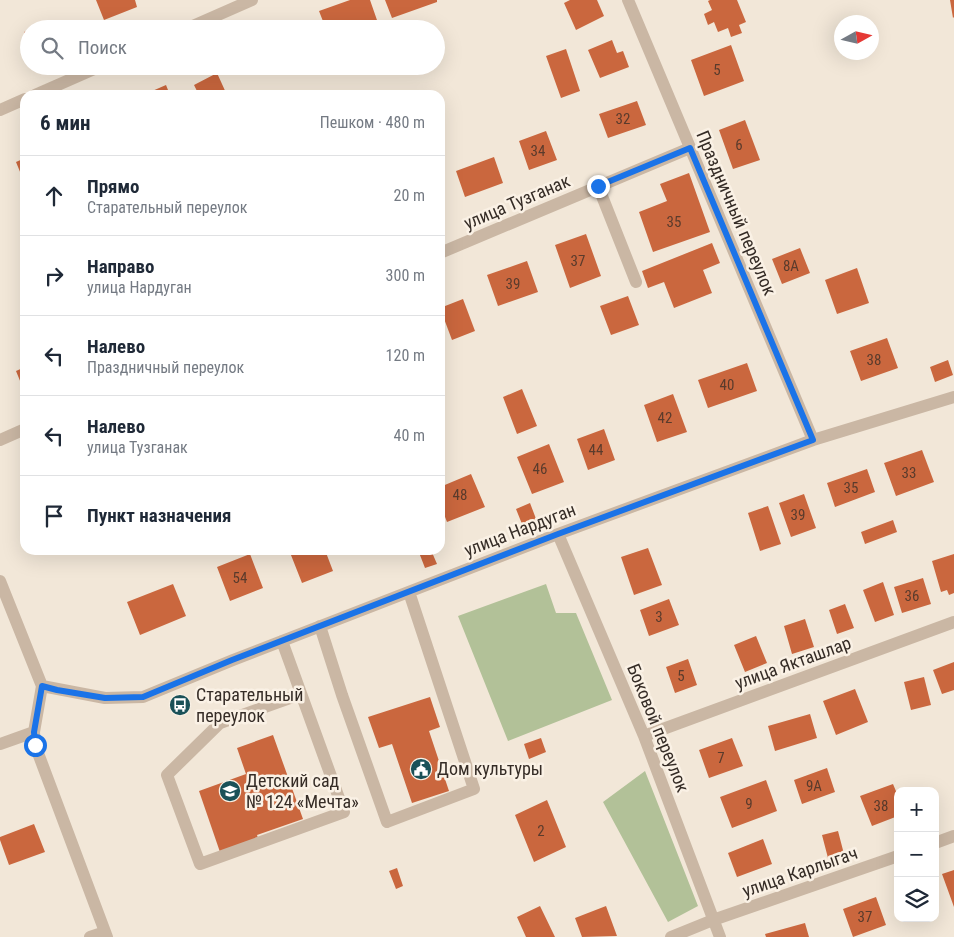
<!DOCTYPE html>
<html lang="ru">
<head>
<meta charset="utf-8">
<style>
  :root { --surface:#fff; --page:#f2f2f3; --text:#1f2937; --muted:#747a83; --line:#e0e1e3 }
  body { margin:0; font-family:"Roboto Condensed",sans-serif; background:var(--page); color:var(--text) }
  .controls { position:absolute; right:15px; bottom:15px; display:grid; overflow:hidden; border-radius:10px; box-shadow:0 5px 20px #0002 }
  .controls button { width:45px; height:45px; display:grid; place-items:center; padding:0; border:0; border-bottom:1px solid var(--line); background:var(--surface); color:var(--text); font:25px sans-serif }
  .compass { position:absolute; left:834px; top:15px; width:45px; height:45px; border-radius:50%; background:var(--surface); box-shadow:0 5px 20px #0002; rotate:82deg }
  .stop { position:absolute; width:15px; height:15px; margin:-11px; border:4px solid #1a73e8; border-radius:50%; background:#fff }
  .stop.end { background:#1a73e8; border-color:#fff; box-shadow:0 1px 5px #0008 }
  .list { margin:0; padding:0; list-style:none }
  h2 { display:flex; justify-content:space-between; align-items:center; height:65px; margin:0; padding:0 20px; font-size:21px }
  h2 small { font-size:16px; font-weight:400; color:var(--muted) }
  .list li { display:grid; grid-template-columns:32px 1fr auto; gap:15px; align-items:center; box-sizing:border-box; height:80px; padding:0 20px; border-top:1px solid var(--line) }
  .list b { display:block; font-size:19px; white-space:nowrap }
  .list p { margin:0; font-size:16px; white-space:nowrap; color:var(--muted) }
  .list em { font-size:16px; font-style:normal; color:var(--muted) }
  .icon { flex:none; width:28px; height:28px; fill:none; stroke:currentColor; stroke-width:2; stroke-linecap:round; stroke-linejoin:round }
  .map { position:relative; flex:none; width:954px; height:937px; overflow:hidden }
  .search { position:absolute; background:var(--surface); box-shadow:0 5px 20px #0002; left:20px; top:20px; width:425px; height:55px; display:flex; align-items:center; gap:12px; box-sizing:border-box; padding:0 18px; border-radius:28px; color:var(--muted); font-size:19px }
  .panel { position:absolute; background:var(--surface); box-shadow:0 5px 20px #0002; left:20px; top:90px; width:425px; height:465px; border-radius:15px }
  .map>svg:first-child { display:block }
</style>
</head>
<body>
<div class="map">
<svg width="954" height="937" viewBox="0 0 954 937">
  <rect width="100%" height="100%" fill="#f2e7d8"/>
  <!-- green -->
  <path fill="#b2c198" d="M546,584L556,613H576L612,700L508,741L458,616Z
    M645,771L698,906L668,922L603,802Z"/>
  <!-- building -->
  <path fill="#ca673e" d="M96,0H135L137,7L104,20Z
    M350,0H370L378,23L360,29H326L319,11Z
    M385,0H437V2L392,18Z
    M570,0H597L604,16L576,30L564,3Z
    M710,0H737L746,22L739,25L742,33L731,37L728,28L718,32L714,22L708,25L704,14L712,10L708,1Z
    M950,0H954V17L953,18Z
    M53,20L56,29H32Z
    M29,30V43L24,32Z
    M612,40L617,53L623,51L629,67L600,78L588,50Z
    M731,45L744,81L704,96L691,60Z
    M566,49L580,91L561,98L546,56Z
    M217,73L227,95H199L194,85Z
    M166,85L170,95H143Z
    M637,101L646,125L608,138L599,114Z
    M745,120L760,160L733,169L719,130Z
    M546,131L557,160L529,170L519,141Z
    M494,157L503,183L465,197L456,171Z
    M25,158V184L16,162Z
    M689,173L710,232L653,252L639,212L667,201L660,184Z
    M586,234L601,276L570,288L555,245Z
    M712,243L720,263L703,270L712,293L674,308L664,282L648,288L642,271Z
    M800,248L810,273L782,284L772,259Z
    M527,261L538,292L498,306L487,275Z
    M857,268L869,303L837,314L825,280Z
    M628,296L639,325L611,335L600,306Z
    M463,299L475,331L452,340L440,308Z
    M887,338L898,368L861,381L850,351Z
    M948,360L953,375L935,382L930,367Z
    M747,363L757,391L708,408L698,380Z
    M25,367V393L16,371Z
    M522,389L537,426L517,434L503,397Z
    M673,394L687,432L657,442L644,405Z
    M604,429L615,460L588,470L577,439Z
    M549,444L564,482L532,494L517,457Z
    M922,450L934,482L896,496L884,463Z
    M867,469L875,492L835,507L827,483Z
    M471,474L485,507L447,522L440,504V487Z
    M804,494L816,528L791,537L779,503Z
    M530,503L538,524L524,529L516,509Z
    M768,506L781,544L760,551L748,513Z
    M893,520L897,532L865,544L861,532Z
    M648,548L662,585L634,595L621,557Z
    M289,550H325L333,571L302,583Z
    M418,550H431L437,564L425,568Z
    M250,554L263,588L230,601L217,567Z
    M954,554V593L949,595L947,590L941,592L932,561Z
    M923,578L931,604L902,613L894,587Z
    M883,582L894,615L875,622L863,590Z
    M173,584L186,616L140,635L127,602Z
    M669,599L679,625L649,636L640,610Z
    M845,604L854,628L837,634L829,610Z
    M805,619L814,647L792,654L784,626Z
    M756,636L767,663L745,672L734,645Z
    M688,659L697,685L675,693L666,667Z
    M954,662V690L942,694L933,670Z
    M924,677L931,705L911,710L904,682Z
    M855,689L868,722L836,735L823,701Z
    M430,697L440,727L429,731L449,791L412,803L392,744L379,748L368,717Z
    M810,714L817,738L775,751L768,726Z
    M273,735L303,819L257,835L259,841L221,855L199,791L246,774L237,748Z
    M541,738L546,752L529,759L524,744Z
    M732,738L743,766L709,778L699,750Z
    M827,768L835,792L802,804L794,780Z
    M766,780L777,811L732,828L720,797Z
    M893,784L898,796V816L872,826L860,796Z
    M547,800L566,847L534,862L515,815Z
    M34,824L45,852L9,865L0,840V837Z
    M838,831L844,854L828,858L822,835Z
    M763,839L772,864L737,877L728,853Z
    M397,868L403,886L396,889L389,871Z
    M954,870V907L942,874Z
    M876,897L886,925L853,937L843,909Z
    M540,906L555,937H526L517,917Z
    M606,906L617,936L582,937L575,918Z
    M805,923L809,937H766L765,934Z"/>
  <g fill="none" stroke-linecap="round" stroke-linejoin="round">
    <!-- minor -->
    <path stroke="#cab7a4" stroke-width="12" d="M628,0L813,440
      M186,29L252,0
      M35,95L101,66
      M0,110L25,99
      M598,186L636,282
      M440,253L690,148
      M0,440L25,429
      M558,534L644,736L720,937
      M0,581L42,686L34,732L35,745L107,937
      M320,626L342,695L387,822L474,789L409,592
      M282,641L344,812L200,864L167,775L220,723L301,694
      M42,686L105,698L143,697L233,660L558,534L813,440L954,397
      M644,736L954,622
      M0,744L34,732
      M935,843L954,836
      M90,937L105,932
      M671,937L713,920L898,856"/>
  </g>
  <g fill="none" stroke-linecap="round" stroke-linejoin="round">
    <!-- route -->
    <path stroke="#1a73e8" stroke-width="6" d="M35,745L34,732L42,686L57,690L105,698L143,697L232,660L558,534L813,440L690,148L598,186"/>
  </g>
  <!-- icons -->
  <defs>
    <g id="bus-disc" transform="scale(1.125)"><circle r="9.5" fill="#1a5158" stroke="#faf1e5"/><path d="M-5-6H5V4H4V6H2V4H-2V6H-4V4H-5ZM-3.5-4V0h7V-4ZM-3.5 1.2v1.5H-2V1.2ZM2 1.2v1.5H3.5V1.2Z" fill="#fff"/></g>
    <g id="civic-disc" transform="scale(1.125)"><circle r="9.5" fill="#1a5158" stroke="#faf1e5"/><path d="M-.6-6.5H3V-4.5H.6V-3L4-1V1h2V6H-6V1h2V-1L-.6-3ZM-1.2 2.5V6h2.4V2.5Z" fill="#fff"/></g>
    <g id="school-disc" transform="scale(1.125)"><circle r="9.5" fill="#1a5158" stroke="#faf1e5"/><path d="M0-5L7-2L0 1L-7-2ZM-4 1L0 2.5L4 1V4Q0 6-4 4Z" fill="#fff"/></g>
  </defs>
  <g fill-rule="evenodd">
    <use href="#bus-disc" x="180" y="705"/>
    <use href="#civic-disc" x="421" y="769"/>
    <use href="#school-disc" x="230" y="791"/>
  </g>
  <g text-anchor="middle" stroke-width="5" stroke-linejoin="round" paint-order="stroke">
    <!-- number labels -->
    <g font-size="15" fill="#5a3b2c">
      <text x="717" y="75">5</text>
      <text x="623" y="124">32</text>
      <text x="739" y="150">6</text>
      <text x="538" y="156">34</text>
      <text x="674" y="227">35</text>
      <text x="578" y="266">37</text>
      <text x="791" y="271">8А</text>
      <text x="513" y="289">39</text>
      <text x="874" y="365">38</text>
      <text x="727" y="390">40</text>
      <text x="665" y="423">42</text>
      <text x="596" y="455">44</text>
      <text x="540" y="474">46</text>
      <text x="909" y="478">33</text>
      <text x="851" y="493">35</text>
      <text x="460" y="500">48</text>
      <text x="798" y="520">39</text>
      <text x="240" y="583">54</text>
      <text x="912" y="601">36</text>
      <text x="659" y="622">3</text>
      <text x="681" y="681">5</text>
      <text x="721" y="763">7</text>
      <text x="814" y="791">9А</text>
      <text x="749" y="809">9</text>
      <text x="881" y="811">38</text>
      <text x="541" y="836">2</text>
      <text x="865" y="922">37</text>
    </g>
    <!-- street labels -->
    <g font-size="18" fill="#352c26" stroke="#faf1e5">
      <text transform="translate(517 202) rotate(-23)" y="6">улица Тузганак</text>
      <text transform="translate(736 213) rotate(67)" y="6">Праздничный переулок</text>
      <text transform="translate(520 530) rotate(-21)" y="6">улица Нардуган</text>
      <text transform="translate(793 663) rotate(-20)" y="6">улица Якташлар</text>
      <text transform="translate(658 728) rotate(68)" y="6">Боковой переулок</text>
      <text transform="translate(800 872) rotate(-19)" y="6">улица Карлыгач</text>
    </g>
    <!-- poi labels -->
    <g font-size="18" fill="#352c26" stroke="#faf1e5" text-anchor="start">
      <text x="196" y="701">Старательный<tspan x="196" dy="21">переулок</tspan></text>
      <text x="437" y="775">Дом культуры</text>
      <text x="246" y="787">Детский сад<tspan x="246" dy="21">№ 124 «Мечта»</tspan></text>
    </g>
  </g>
</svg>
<div class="controls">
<button>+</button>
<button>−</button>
<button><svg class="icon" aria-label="layers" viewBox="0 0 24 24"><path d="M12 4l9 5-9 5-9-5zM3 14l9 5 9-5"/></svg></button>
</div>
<svg class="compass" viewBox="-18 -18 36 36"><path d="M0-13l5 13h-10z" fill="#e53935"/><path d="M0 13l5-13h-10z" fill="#747a83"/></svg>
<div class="stop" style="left:35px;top:745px"></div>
<div class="stop end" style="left:598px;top:186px"></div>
<div class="search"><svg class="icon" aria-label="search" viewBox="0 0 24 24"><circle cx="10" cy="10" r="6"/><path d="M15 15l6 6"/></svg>Поиск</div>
<section class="panel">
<h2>6 мин<small>Пешком · 480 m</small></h2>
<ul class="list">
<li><svg class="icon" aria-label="ahead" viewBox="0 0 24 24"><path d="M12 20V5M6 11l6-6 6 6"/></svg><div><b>Прямо</b><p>Старательный переулок</p></div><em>20 m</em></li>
<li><svg class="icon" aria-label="right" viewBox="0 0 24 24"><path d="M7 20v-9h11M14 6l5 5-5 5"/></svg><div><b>Направо</b><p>улица Нардуган</p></div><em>300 m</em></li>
<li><svg class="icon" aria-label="left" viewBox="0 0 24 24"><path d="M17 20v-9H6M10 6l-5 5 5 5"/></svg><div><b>Налево</b><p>Праздничный переулок</p></div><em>120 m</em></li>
<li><svg class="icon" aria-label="left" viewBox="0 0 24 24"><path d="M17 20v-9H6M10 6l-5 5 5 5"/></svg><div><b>Налево</b><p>улица Тузганак</p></div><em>40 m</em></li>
<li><svg class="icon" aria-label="arrive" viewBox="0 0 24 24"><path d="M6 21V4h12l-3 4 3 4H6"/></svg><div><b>Пункт назначения</b></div></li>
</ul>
</section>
</div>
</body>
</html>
